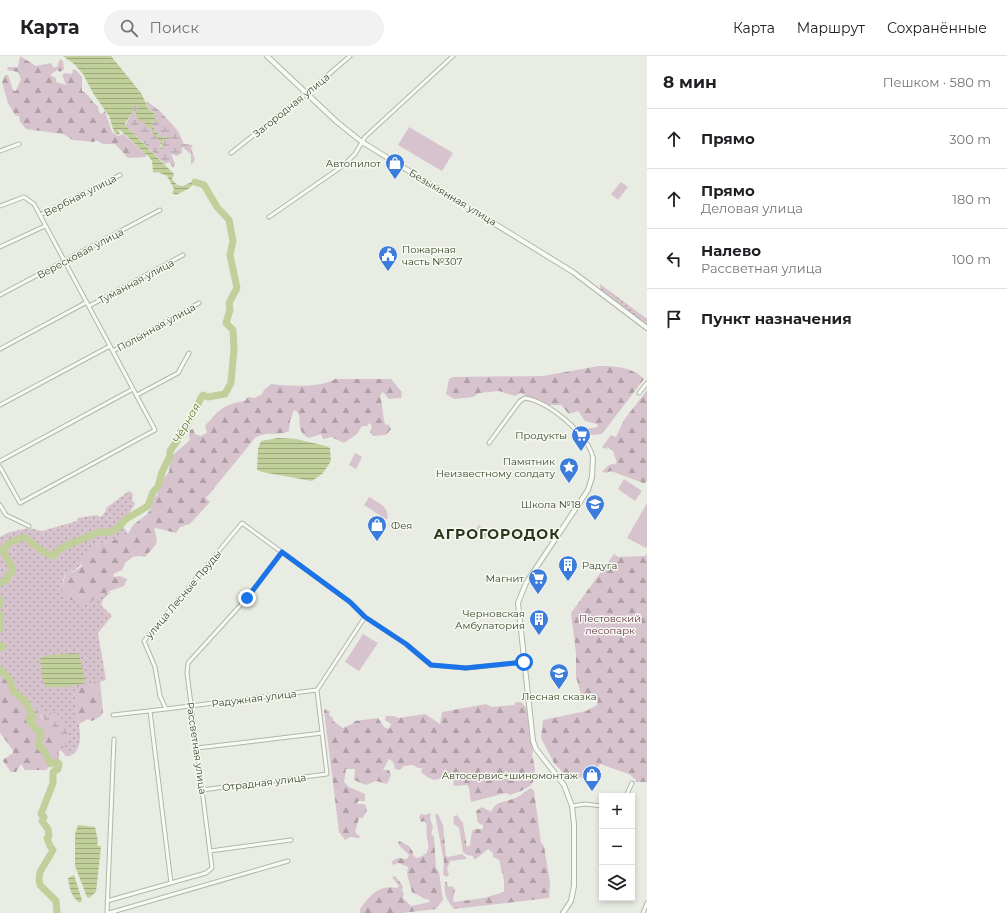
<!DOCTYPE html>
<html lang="ru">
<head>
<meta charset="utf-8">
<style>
  :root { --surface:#fff; --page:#f2f2f2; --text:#202124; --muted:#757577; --line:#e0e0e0 }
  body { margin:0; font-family:Montserrat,sans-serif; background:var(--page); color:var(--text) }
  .controls { position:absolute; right:12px; bottom:12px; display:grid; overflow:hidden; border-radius:0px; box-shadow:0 2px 6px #0003 }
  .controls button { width:36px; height:36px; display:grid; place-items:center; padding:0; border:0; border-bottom:1px solid var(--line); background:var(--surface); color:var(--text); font:20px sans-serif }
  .stop { position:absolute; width:12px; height:12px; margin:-9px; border:3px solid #1a73e8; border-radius:50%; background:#fff }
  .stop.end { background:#1a73e8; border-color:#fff; box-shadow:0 1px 4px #0008 }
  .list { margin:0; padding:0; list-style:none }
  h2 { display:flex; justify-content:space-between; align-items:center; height:52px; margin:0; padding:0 16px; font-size:17px }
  h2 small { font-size:13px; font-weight:400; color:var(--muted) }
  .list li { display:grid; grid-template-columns:26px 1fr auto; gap:12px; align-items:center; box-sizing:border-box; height:60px; padding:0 16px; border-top:1px solid var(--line) }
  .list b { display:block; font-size:15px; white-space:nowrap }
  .list p { margin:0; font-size:13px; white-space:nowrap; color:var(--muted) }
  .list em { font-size:13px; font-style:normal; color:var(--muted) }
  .icon { flex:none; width:22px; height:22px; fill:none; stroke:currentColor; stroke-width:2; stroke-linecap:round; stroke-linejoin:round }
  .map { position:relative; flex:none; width:647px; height:857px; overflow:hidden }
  header { display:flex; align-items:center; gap:24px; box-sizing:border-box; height:56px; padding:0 20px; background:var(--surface); border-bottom:1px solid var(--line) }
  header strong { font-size:19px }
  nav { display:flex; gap:22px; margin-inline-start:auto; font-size:14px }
  .search { width:280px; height:36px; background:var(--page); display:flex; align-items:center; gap:10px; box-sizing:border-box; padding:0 14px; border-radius:22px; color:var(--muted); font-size:15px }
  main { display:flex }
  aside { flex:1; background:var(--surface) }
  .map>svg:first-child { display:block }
</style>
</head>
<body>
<header>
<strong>Карта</strong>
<div class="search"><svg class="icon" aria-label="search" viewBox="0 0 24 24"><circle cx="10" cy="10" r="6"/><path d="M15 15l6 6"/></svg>Поиск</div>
<nav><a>Карта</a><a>Маршрут</a><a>Сохранённые</a></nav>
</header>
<main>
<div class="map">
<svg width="647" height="857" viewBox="0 0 647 857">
  <defs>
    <pattern id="grass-dots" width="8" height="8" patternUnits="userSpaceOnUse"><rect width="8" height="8" fill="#d7c3cd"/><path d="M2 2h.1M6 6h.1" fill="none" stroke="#b0a0a6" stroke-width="1.8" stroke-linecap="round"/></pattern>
    <pattern id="forest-firs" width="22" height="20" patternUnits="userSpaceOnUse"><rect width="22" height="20" fill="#d7c3cd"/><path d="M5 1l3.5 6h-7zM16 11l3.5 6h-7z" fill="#b0a0a6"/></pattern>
    <pattern id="wetland-marsh" width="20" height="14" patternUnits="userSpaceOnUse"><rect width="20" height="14" fill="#d7c3cd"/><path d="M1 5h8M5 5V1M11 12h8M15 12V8" fill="none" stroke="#b0a0a6"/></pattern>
    <pattern id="water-rules" width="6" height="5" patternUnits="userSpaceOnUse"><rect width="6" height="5" fill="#c1cf9a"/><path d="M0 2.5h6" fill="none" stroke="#9eaa7e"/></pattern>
  </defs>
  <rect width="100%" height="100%" fill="#e9ece3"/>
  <!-- grass -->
  <path fill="url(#grass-dots)" d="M600,228L647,263V269L600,233Z
    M129,435L133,438L132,444L135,448L127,461L113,471L112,475L114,477L124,471L128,478L121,482L95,489C86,502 81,514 65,518L62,528L93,543L105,537L111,536L103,543L101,549L112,560L98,577L106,624L80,632L75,641C76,656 90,700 66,700L61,694L59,695V703L56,704C57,688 50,671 41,659L36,658L37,650L26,646L13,635L10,624L0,613V592L3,590H0V481L10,476L29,472L42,475L77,465L78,462L97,459L101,461L106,455V452Z"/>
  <!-- forest -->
  <path fill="url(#forest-firs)" d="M20,0L36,10L51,7L53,11H57L60,3L63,5L64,13L60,16L57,14L50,19L56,22V26L66,29L62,19L65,17L72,18L73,13L76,14L82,21V35C90,38 91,47 98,50L99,56L102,58L105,55L112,76L118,80L123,78L146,98V101L128,102L115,88H103L96,84L94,86L73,84L63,78L26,73L20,66L19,60L15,59L8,47L2,26L5,19H8L13,34L16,35L21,23L18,16L7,14L8,11H18Z
    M599,310C615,310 633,311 644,323L602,378L591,379L586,373L598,371L597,368L585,365L578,355L569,358L561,349H549L520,337L515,340L499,335L479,337L473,341L454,343L446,338L449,323L453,321L543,320Z
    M335,323H391L402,336L401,342L389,343L383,336L380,340C383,349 382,358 385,368L389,369L391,373L386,379L373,380L370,376L372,370L369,367L367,370H362L357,378L344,387L331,381L323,383L321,378L309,382C292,374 306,359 294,354L290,365L289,375C278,381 266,374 255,382L206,442L210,446L190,468L180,471L176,477L156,472L154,473C160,489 155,489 145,501L139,500L133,501L126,506L122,514L113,518L114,521L120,520L127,523L124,530C116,533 100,538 94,543C91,545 90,547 87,549C76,547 56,540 63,527C65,522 64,519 68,515L73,516L81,511L82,508L80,505L95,489L121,482L128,478L133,469L146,459L151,453L153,443L157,439L163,423L169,416L170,406L173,399L190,384L189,379L190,374L193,373L195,378L201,380L207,377L205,370C219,354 223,348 245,345L248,341L255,342L262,338L264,334L271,328C288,330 320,332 335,323Z
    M647,334V426L643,427L611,415L605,417L602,415L609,409L617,407L613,395L608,391L606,393L602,391L611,379L616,381L624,364Z
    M614,498L618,501L645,500L647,498V726H635L636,724L629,718L600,708L592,721L568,722L554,707L541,682L543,664L586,655L597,649L598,643L581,638L576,621V597L571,557Z
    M0,613L10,624L13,635L26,646L37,650L38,652L36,655L46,666L56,674V678L60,685L56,704L46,714H25L21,708L16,716H11L3,705L4,703L13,697V694L0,677Z
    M100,625L103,656L101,660L92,665L88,663L79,668V664L75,663V658L77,656C74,644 73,640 82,630H86L88,628Z
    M516,646H521L526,651L533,695C531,700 533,702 534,707C538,729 530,732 510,739L506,737L471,746L469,732L467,729L454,730L453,723L454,717L452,716C437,724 435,728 421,716L422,712H418L413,709L404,710L400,714L395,713L393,706L389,703L383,714H389L391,719L387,728L376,725L366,729L354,724L355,713H346L344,726L349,731L365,738V745H358L357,748H365L367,754L363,762H359L355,776L360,781L359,782L350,781L345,784L339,776L324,654L326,653L330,656L329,659L333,662V665L343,672L352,668L355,665L378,662L384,671L389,673L391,668L385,664L386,660H394L398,662L425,658L440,668L442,656L486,648L492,651L514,649Z
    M531,732L534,735L541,787L544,790L550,827L549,842L454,853C447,845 443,837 445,826H447L448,831L452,830L455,834L453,844L454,846L484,842L504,836V824L499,804L493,801V797L488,793L476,803H474L473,800L467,799L463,796L459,772L454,768L453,761L457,759L463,767L467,791L470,789L472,775L475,773H483V769L478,767L476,755L482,751L491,756C496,743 507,747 517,741C522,739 525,735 531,732Z
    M431,757L430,762L433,771L431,777L434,781L436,812L439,816L443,844L436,853L402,857H360V853C370,839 379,828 397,832L399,830L392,821L395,820L403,830L402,834L404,837L403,842L411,850L430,846L428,843H425L412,836L407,818L408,811L398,807L394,809L391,806L398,802L407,803L409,799L398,788L399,785L409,790L413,796V799L416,802C438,797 423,783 427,770L425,765L421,766L419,761L421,758L425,759Z
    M435,758H438L443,769L446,800L448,801L462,798L466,801V803L450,805L447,813L449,819L447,821L443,819L444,806Z"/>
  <!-- wetland -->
  <path fill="url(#wetland-marsh)" d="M146,45L160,55L178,75L184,88L193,89L191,92L195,104L191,109V98L182,91V97L177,100L171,98L175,108L173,112L169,106L165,108L125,69L133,56L134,50L137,49L142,65L152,72L151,76C159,80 163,87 158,96L163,92L162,84L169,83L170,81L163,82L156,76L151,68V64L157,65L152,60L156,59L148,51Z
    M38,652L51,659L53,656L58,657L56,662L67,670C67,679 72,681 63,690L71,700H66L61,694L59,695V703L56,704L60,685L55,678L56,673L46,666L41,659L36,658V655Z"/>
  <!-- park -->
  <path fill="#d7c3cd" d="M409,71L453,97L442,115L398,89Z
    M621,126L628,131L618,144L611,138Z
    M355,397L362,401L356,413L349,409Z
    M624,423L642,435L635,445L618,433Z
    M369,441C379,447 390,451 387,464L364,449Z
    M647,447V490L646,492L627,482Z
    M479,469L489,477L485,482L475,475Z
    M363,578L378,587L359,615L345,606Z"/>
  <!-- water -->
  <path fill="url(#water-rules)" d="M63,0H111L141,37L148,52L157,60H152L159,66H156V69L152,64L151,68L156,76L163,82L171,80L169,83L162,84L163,92L157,96L161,91C161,84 156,79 151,76L152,72L147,71L144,66H141L136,60L137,49L134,50L133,56L125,67V69L174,118L172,123L177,129L183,130L196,124L204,129L194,128L188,133L176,139L172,137L174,133L167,120L158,116L155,117L153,116L152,105L149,101L121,75L117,73L120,77L118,79L114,76L109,60L93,37L83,18L74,8Z
    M278,382L296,383L326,390L330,392L331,405L323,417L312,425L262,416L257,414L258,393L261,385Z
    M75,597L79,599L86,627L66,631H46L42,622L40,602L49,599Z
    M78,769L95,771L98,785L97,789L101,791L96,836L89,842L87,841L75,810V778Z
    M74,819L82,844L80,847C71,842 69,830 68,822Z"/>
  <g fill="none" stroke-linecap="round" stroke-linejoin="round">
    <!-- river -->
    <path stroke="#c1cf9a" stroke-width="7" d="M0,527L7,524L8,519L13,515C11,508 6,501 2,494L11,486L24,481C34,487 42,498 53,500L60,493L70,488L99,476L107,477L118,472L126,463L148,450L153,436L158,431L162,416L170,400V395L186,372L201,342L203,339L208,341L225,338L231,327L234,293L233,274L226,267L230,254L229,247L237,232L230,199L233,185L229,164L217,151L204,129L195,126
      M0,544V548
      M0,558V564
      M0,569V573
      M0,589L3,590L0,592
      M0,613L10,624L13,635L26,646L33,661L29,663L35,672L41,677L38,689L45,696L51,708L57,706L59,708L58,713L53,716V727L41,758L44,761L42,765L48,773L49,780L47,782L50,790L53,794L40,816L39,823L40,829L56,845L57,857"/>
    <!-- minor casing -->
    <g stroke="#b1b7a7" stroke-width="5">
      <path id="minor" d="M0,95L19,88
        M231,97L307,37L350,0
        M0,150L24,141L34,148L155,374L20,447L0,411
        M40,159L120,119
        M269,161L344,109L355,98L365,81L453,0
        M0,191L45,170
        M0,239L160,154
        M89,250L183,199
        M0,293L87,246
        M113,295L199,247
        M639,337L647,327
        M137,339L178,317L189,297
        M0,349L110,290
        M489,387L520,345L525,342C549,346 588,378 593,402
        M0,405L133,333
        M0,449L6,459L29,470
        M317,634L365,561
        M166,653L317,634
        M150,655L171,827
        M113,659L166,653L160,640L155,611L144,585L242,467L350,546L365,561L406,588L431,609L466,612L524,606
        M197,692L322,677
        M202,734L327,718L317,634
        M626,740L632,727
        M572,750L585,748L602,750
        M210,795L291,784
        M107,845L206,817L212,812L187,617L188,607L247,542L282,496
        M107,857L114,683
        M109,857L288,805
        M643,857L647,847"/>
    </g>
    <!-- tertiary casing -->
    <g stroke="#b1b7a7" stroke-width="6">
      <path id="tertiary" d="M267,0L337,66L362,86L573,216L647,272
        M563,857L571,845L574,830V768L572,750L564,729L536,693L533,685L518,547L526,527L588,434L592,421L593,402"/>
    </g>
    <!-- minor -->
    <use href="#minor" stroke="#f8faf6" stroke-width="3"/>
    <!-- tertiary -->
    <use href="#tertiary" stroke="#f8faf6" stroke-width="4"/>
  </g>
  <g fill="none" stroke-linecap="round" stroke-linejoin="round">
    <!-- route -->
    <path stroke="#1a73e8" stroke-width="5" d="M247,542L282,496L350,546L365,561L406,588L431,609L466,612L524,606"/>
  </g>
  <!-- icons -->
  <defs>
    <g id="shop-pin" transform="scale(1)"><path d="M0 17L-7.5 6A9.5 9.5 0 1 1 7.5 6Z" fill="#3c7cdc" stroke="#f7f9f3"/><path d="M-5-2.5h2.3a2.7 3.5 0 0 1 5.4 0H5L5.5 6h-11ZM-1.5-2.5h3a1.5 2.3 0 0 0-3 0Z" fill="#fff"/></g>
    <g id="civic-pin" transform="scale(1)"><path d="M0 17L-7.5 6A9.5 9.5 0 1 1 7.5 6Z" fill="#3c7cdc" stroke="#f7f9f3"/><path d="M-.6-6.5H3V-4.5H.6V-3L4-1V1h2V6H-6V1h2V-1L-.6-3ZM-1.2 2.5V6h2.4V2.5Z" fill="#fff"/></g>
    <g id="supermarket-pin" transform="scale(1)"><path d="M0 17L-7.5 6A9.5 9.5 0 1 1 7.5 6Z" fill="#3c7cdc" stroke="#f7f9f3"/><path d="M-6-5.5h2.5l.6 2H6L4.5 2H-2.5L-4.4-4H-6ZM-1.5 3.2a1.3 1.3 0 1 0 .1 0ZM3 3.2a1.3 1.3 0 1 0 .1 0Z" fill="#fff"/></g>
    <g id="sight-pin" transform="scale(1)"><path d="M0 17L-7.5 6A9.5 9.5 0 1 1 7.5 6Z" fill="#3c7cdc" stroke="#f7f9f3"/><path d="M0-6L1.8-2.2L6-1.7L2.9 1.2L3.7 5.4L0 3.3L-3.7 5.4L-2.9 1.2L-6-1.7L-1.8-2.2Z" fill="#fff"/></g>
    <g id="school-pin" transform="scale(1)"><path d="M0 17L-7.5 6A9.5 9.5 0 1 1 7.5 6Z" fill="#3c7cdc" stroke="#f7f9f3"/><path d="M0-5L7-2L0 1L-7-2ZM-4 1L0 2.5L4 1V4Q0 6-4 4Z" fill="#fff"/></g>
    <g id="building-pin" transform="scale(1)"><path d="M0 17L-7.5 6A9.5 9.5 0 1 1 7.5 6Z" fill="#3c7cdc" stroke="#f7f9f3"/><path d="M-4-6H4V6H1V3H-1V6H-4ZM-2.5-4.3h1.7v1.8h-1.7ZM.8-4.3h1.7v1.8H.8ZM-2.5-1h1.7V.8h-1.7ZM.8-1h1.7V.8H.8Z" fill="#fff"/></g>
  </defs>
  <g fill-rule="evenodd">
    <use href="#shop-pin" x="395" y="107"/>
    <use href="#civic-pin" x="388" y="199"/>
    <use href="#supermarket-pin" x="581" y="379"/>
    <use href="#sight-pin" x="569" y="411"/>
    <use href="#school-pin" x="595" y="448"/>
    <use href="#shop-pin" x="377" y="469"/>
    <use href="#building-pin" x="568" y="509"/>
    <use href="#supermarket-pin" x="538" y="522"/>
    <use href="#building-pin" x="539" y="563"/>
    <use href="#school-pin" x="559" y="617"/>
    <use href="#shop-pin" x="592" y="719"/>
  </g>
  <g text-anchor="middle" stroke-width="3" stroke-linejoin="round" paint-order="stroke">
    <!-- street labels -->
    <g font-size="10" fill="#3b4628" stroke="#f7f9f3">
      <text transform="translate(291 49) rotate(-39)" y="4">Загородная улица</text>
      <text transform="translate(80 139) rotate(-27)" y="4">Вербная улица</text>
      <text transform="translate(453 141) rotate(31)" y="4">Безымянная улица</text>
      <text transform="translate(80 197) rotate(-28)" y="4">Вересковая улица</text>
      <text transform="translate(136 225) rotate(-28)" y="4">Туманная улица</text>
      <text transform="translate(156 271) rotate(-29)" y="4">Полынная улица</text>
      <text transform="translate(183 538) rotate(-50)" y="4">улица Лесные Пруды</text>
      <text transform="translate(254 642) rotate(-7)" y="4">Радужная улица</text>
      <text transform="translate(197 692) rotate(82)" y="4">Рассветная улица</text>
      <text transform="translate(264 726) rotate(-7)" y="4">Отрадная улица</text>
    </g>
    <!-- poi labels -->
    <g font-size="10" fill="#3b4628" stroke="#f7f9f3" text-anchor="end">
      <text x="381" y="111">Автопилот</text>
      <text x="402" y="197" text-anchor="start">Пожарная<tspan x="402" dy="12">часть №307</tspan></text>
      <text x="567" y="383">Продукты</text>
      <text x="555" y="409">Памятник<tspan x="555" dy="12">Неизвестному солдату</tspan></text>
      <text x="581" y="452">Школа №18</text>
      <text x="391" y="473" text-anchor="start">Фея</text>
      <text x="582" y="513" text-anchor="start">Радуга</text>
      <text x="524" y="526">Магнит</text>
      <text x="525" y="561">Черновская<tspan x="525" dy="12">Амбулатория</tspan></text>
      <text x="559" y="644" text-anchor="middle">Лесная сказка</text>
      <text x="578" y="723">Автосервис+шиномонтаж</text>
    </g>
    <!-- park labels -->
    <g font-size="10" fill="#643449" stroke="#f7f9f3">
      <text x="610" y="566">Пестовский<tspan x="610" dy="12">лесопарк</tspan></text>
    </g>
    <!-- water labels -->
    <g font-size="11" font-style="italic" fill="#627a2d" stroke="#f7f9f3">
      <text transform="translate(186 367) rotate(-60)" y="4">Чёрная</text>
    </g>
    <!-- district labels -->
    <g font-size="14" font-weight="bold" letter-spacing="1" fill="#2b371a" stroke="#f7f9f3">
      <text x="497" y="483">АГРОГОРОДОК</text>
    </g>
  </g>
</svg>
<div class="controls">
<button>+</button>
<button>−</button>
<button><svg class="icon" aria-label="layers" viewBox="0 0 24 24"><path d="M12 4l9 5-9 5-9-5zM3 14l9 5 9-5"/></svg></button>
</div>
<div class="stop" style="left:524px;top:606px"></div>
<div class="stop end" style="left:247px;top:542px"></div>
</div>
<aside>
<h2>8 мин<small>Пешком · 580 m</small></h2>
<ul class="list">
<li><svg class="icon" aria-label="ahead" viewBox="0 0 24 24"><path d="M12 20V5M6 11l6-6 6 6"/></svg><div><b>Прямо</b></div><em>300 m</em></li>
<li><svg class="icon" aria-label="ahead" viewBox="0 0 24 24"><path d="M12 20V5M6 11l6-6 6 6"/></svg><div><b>Прямо</b><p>Деловая улица</p></div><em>180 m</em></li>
<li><svg class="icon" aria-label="left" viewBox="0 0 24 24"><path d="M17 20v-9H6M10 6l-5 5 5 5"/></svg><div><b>Налево</b><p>Рассветная улица</p></div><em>100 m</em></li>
<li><svg class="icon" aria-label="arrive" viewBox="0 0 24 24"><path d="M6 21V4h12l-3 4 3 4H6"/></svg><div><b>Пункт назначения</b></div></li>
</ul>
</aside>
</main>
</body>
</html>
